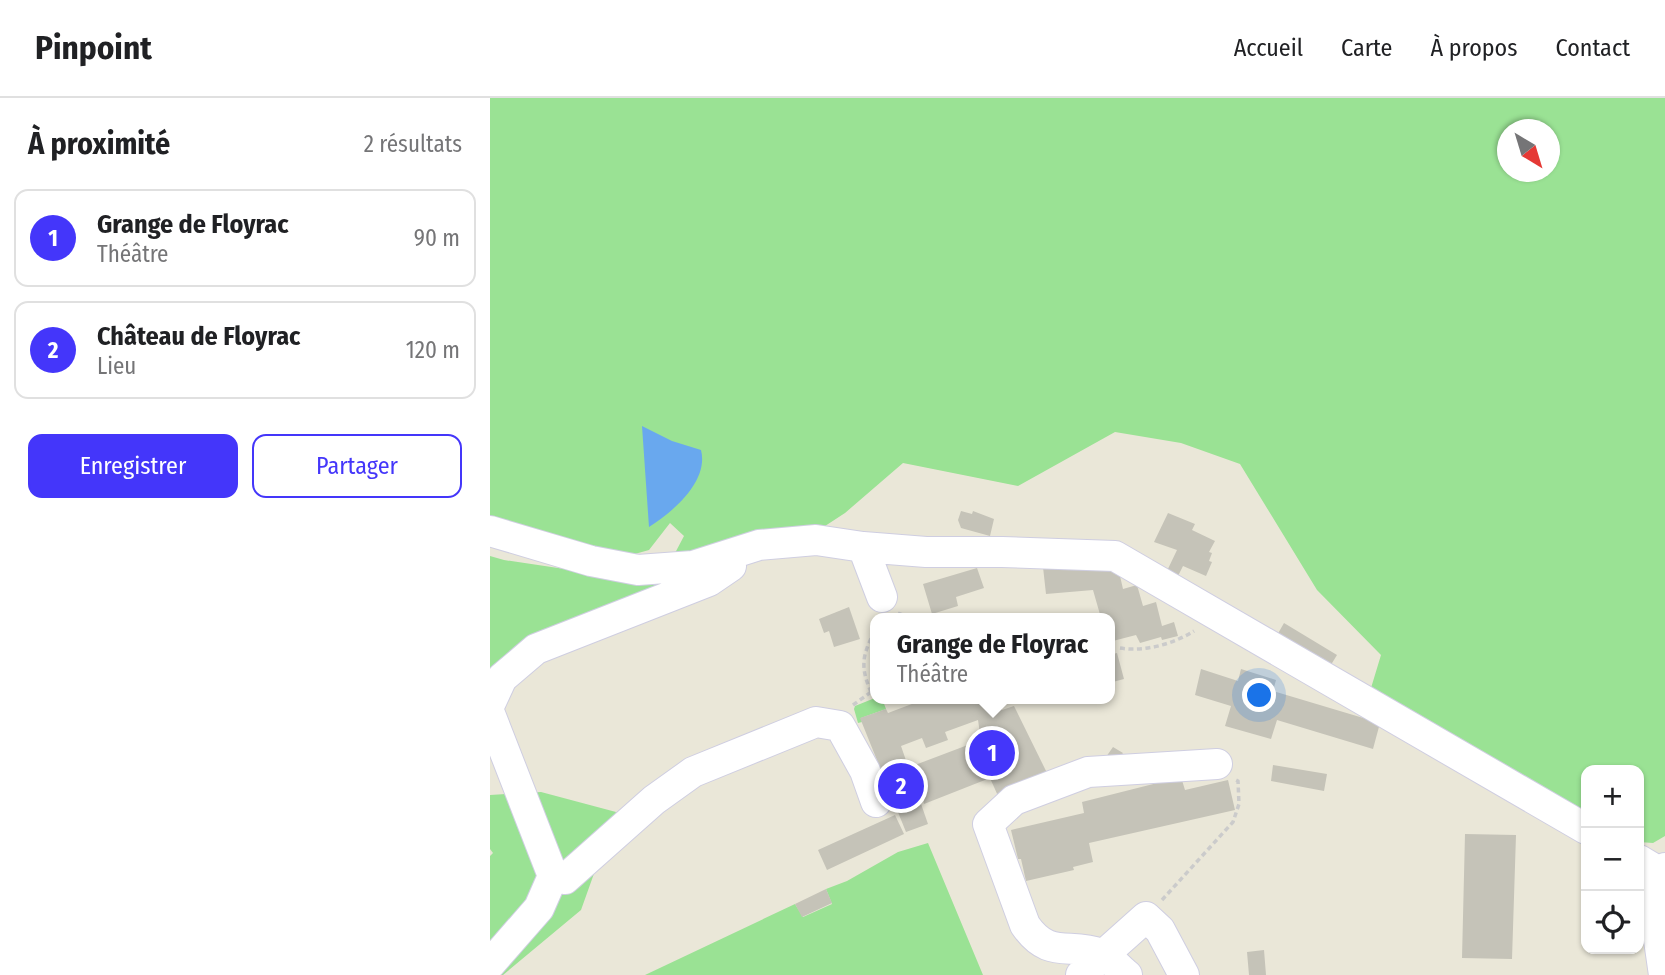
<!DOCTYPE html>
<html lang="fr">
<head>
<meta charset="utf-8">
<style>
  :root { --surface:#fff; --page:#f6f6f6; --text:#202124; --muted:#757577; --line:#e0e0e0; --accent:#4436fa }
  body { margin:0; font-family:"Fira Sans Condensed",sans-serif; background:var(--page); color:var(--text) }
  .controls { position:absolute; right:21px; bottom:21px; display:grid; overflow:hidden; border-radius:14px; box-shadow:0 2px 5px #0004 }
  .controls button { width:63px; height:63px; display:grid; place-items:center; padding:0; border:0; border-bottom:2px solid var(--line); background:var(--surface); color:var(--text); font:35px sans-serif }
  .compass { position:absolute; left:1007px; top:21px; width:63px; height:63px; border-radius:50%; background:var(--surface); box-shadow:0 2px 5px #0004; rotate:142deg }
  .you { position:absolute; left:770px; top:598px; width:24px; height:24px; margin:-18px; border:5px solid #fff; border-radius:50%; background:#1a73e8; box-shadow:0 0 0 10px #1a73e833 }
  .badge { display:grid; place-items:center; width:46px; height:46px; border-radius:50%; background:var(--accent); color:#fff; font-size:23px; font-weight:700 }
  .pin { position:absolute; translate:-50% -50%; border:4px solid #fff; box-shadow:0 2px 7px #0006 }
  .popup { position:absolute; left:380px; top:515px; width:245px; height:91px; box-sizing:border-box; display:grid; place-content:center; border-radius:14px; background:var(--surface); filter:drop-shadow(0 2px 5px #0005); font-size:23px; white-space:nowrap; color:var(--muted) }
  .popup b { font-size:26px; color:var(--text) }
  .popup::after { content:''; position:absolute; left:50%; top:100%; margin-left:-14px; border:14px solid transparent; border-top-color:var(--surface) }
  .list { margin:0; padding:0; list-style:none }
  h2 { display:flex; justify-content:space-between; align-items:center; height:91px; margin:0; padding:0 28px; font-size:30px }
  h2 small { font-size:23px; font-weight:400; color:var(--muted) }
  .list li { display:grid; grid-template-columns:46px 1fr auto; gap:21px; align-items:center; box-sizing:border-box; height:98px; margin:0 14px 14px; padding:0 14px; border:2px solid var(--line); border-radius:14px }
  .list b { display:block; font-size:26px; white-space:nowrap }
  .list p { margin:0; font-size:23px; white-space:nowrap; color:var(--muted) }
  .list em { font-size:23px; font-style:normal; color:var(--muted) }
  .actions { display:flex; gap:14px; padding:21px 28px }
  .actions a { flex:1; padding:16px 0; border:2px solid var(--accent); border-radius:14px; text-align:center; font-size:24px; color:var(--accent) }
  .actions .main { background:var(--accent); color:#fff }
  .icon { flex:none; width:38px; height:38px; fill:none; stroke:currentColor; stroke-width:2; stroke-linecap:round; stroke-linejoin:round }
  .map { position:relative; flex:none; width:1175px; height:877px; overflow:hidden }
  header { display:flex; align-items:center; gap:42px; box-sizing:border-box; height:98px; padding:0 35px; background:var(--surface); border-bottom:2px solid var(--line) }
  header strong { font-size:33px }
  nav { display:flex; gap:38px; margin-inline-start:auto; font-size:24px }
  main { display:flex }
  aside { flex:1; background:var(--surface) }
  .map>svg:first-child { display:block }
</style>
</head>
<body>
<header>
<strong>Pinpoint</strong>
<nav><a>Accueil</a><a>Carte</a><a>À propos</a><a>Contact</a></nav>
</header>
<main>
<aside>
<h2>À proximité<small>2 résultats</small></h2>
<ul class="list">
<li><span class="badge">1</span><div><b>Grange de Floyrac</b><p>Théâtre</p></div><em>90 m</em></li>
<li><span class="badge">2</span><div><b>Château de Floyrac</b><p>Lieu</p></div><em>120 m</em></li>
</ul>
<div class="actions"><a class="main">Enregistrer</a><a>Partager</a></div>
</aside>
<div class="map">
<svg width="1175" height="877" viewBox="0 0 1175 877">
  <rect width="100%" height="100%" fill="#eae7d8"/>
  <!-- green -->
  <path fill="#9ae294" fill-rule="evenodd" d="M0,0H1175V738L1163,745L1149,744V672H1096V716L881,590L891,557L827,492L750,366L691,345L625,334L528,388L413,365L355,415L332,430L294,433L184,457L194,438L180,425L159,452L134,459L0,421ZM1018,32H1060V74H1018Z
    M0,458L14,462L168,485L166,498L0,578Z
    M385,600L393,603L396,611L371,620L372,624L368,625L364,611L365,608Z
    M51,694L126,714L91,812L13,877H0V758L3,755L0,751V697Z
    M438,745L493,877H155L305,806L313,819L342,806L336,791L357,783L408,754Z"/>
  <!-- water -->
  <path fill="#69a8ee" d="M152,328L182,343L211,352C219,383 183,414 159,429Z"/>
  <!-- building -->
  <path fill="#c5c3b8" d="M471,413L482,416L483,413L504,421L500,438L471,430L468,422Z
    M678,415L705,426L702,432L725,443L719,454L722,455L719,463L722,464L716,478L693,468L687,480L676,475L687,452L664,444Z
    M627,465L633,491L647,487L653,508L666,504L672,528L684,524L688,538L672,542L671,539L650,545L646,537L619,544V520H611L603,492L556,496L553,469Z
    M487,470L494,490L466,499L468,508L442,516L433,486Z
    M359,509L370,541L344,549L339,533L334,535L329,521Z
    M794,525L847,557L839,570L786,539Z
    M627,555L634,581L619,585V557Z
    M711,571L748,583L751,571L786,582L783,593L890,625L883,651L787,622L781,641L735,628L741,608L705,597Z
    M435,601H506L512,612L524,608L559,679L508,698L500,680L434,706L425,667L491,642L488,622L455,634L458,642L436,650L432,640L411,648L438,726L416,734L370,620L396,611L398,615Z
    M623,649L633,655L626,665L616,659Z
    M783,667L837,676L834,693L781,683Z
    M691,679L695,692L738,682L745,712L599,745L603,764L583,769L584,772L536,783L531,761H528L521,732L594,715L592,704Z
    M405,717L414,736L337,772L328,752Z
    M975,736L1026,737L1022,861L972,860Z
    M336,791L342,805L312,819L305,806Z
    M774,852L776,877H759L757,854Z"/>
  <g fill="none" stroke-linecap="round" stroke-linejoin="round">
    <!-- minor casing -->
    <g stroke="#cfcee1" stroke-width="32">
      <path id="minor" d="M0,433L101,463L148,472L203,468L269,447L326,442L373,449L436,454H512L625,458L1096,731
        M373,449L392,499
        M0,606L12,580L46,551L219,483L241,468
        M0,616L63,778L75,781L164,702L203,674L326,624L350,628L375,673L386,704
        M1149,762L1171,775
        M0,866L49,810L63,778
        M591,877L656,819L670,832L694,877
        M637,877C629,871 620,859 611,856C579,844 559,862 535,827L498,726L524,702L598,674L727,666
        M1174,877L1163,800L1175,770"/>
    </g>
    <!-- path -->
    <path stroke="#cbcbcb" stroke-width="3.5" stroke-dasharray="5 3.5" stroke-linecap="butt" d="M408,515L420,520
      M385,533C372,557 370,569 381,594L385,595
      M630,550C655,554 683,546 704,533
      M399,601H402
      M363,607L381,594
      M672,802L743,724L749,706L748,683L746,682"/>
    <!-- minor -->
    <use href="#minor" stroke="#fff" stroke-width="30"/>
  </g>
</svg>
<div class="controls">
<button>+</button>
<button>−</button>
<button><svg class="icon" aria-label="locate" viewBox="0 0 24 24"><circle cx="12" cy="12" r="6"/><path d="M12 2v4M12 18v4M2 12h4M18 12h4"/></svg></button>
</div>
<svg class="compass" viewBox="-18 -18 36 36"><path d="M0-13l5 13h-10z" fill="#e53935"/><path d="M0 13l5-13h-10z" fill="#757577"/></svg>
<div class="you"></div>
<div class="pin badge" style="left:502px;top:655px">1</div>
<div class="popup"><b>Grange de Floyrac</b>Théâtre</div>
<div class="pin badge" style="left:411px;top:688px">2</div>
</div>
</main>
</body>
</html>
